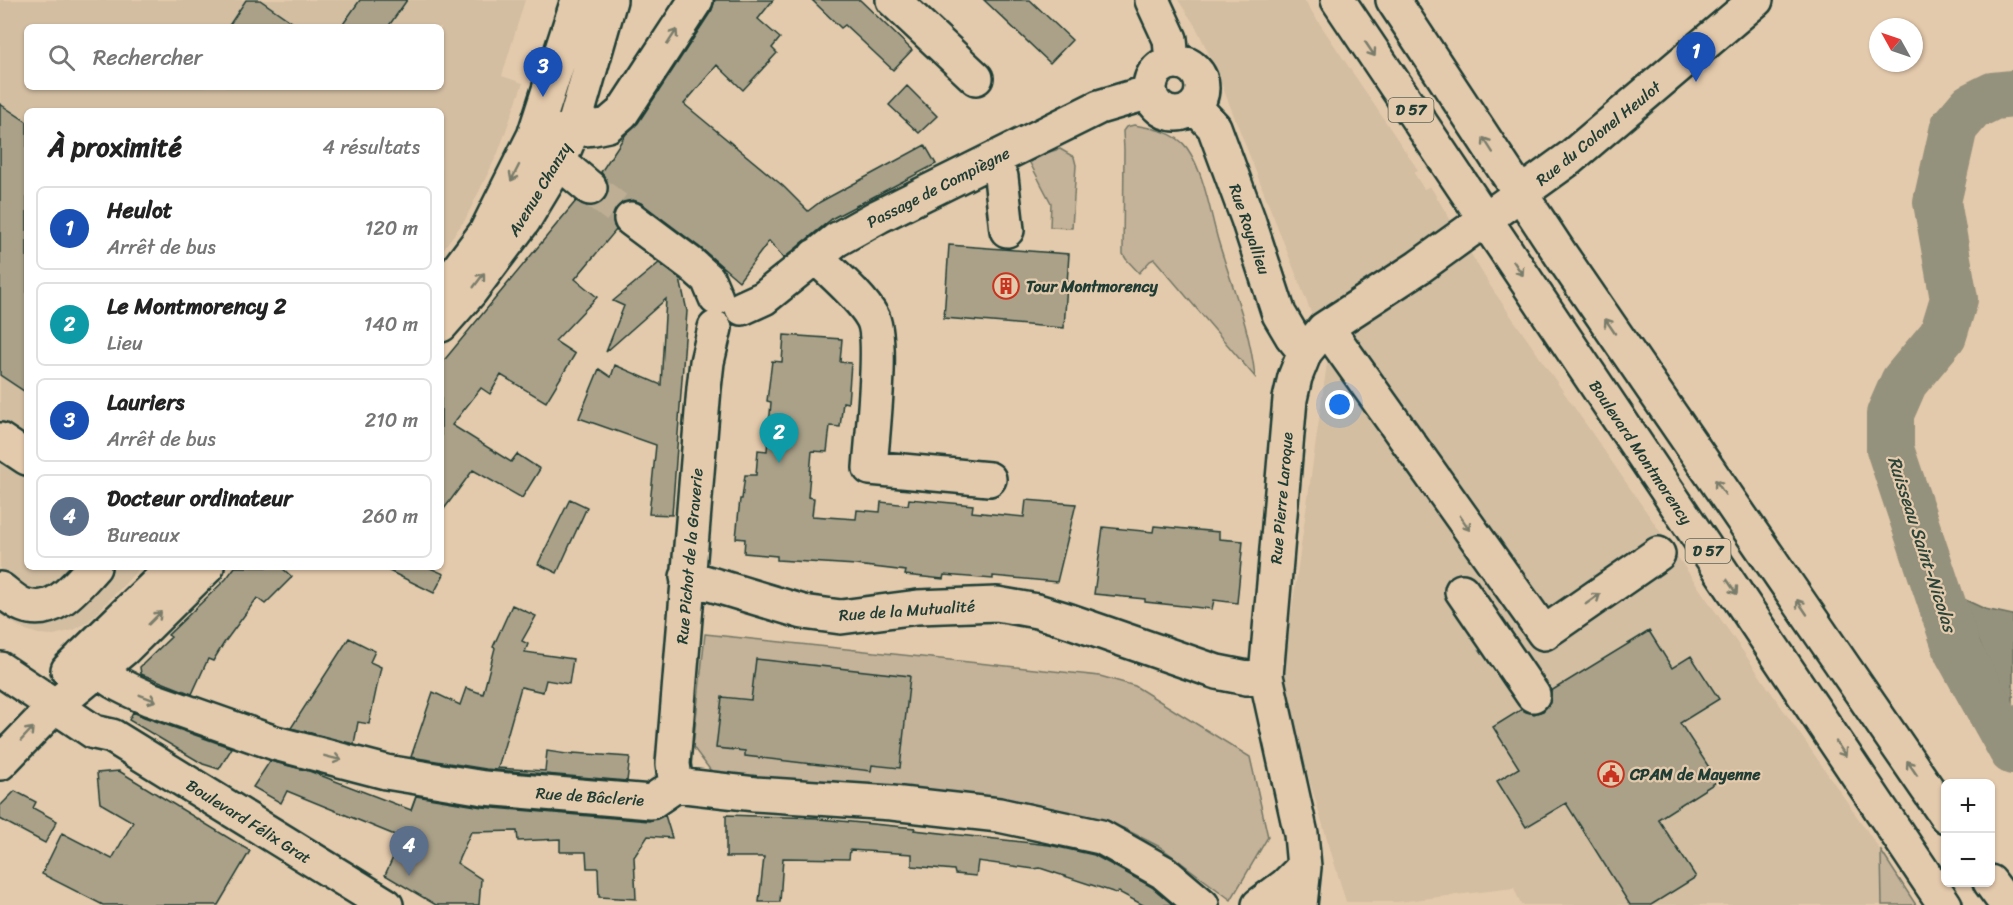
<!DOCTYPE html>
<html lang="fr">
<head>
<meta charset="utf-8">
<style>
  :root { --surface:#fff; --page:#f6f6f6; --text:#222; --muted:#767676; --line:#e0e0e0; --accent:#c8321e }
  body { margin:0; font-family:Sriracha,sans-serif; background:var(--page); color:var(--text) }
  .controls { position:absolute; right:18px; bottom:18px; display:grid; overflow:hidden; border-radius:9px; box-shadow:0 2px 4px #0004 }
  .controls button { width:54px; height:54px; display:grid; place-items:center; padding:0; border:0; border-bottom:2px solid var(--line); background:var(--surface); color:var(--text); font:30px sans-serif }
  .compass { position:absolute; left:1869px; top:18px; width:54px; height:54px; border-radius:50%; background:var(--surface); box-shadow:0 2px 4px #0004; rotate:310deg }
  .you { position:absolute; left:1340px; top:405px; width:21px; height:21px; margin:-15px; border:4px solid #fff; border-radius:50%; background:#1a73e8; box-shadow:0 0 0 9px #1a73e833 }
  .badge { display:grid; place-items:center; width:39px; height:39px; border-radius:50%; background:var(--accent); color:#fff; font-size:20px; font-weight:700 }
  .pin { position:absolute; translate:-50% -50px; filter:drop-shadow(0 2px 3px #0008) }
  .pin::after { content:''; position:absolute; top:32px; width:21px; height:18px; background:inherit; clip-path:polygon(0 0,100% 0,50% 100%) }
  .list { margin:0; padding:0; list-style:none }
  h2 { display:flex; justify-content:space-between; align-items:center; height:78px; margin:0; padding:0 24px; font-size:26px }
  h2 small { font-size:20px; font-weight:400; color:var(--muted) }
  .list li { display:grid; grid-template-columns:39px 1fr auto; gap:18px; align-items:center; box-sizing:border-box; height:84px; margin:0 12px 12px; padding:0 12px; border:2px solid var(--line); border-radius:9px }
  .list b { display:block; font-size:22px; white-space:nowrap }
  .list p { margin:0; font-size:20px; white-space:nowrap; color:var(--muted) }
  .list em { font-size:20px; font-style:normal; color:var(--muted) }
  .icon { flex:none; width:33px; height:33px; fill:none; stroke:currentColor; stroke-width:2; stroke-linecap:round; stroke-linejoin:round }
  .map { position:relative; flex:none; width:2013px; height:905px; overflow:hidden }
  .search { position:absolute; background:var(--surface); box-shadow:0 2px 4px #0004; left:24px; top:24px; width:420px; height:66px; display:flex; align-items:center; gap:15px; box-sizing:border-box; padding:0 21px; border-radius:9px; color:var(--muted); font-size:22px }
  .panel { position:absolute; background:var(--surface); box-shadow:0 2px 4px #0004; left:24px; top:108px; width:420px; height:462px; border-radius:9px }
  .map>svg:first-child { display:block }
</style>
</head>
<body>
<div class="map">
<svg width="2013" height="905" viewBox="0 0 2013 905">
  <rect width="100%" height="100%" fill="#e4caac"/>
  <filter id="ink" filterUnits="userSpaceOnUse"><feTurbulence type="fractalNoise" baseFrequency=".0167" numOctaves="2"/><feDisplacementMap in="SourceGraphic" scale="12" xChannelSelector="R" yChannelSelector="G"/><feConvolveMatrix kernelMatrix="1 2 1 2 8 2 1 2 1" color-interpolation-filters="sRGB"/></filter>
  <g filter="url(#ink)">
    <!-- built -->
    <path fill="#d3bea2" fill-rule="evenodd" d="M0,0H525L502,76L523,83L498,153L465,220L441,252V111H27V567H141L88,622L74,630L54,635L38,634L23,629L0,615ZM27,27H441V87H27Z
      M1178,0H1304L1418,170L1414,173L1424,189L1430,186L1491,287L1881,851L1882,905H1521L1514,888L1398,902H1346L1281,686L1328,356L1214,65L1196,27Z"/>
    <!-- green -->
    <path fill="#c4b299" stroke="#727866" stroke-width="1.5" d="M1134,125C1152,128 1176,132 1187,148C1204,172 1210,212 1218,240C1232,287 1250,327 1255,377L1156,261L1154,259L1150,261L1139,273L1126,259L1123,254L1124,150L1123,131L1126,127Z
      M1060,149L1074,157L1076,165L1072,228L1050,227L1051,203L1030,163L1042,154Z
      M705,634L1100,676L1135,686L1250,757L1268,837L1231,900L1160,847L1123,828L1077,814L966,798L714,775L693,747Z
      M1881,851L1916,905H1882Z"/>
    <!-- water -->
    <path fill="#94917b" stroke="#656f5f" stroke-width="1.5" d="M1957,596L1985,609L2013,615V712Z"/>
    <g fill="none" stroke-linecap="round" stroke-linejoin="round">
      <!-- river -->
      <path stroke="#94917b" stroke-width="48" d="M2013,94L1993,96L1971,107L1954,127L1937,202L1954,299L1943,335L1904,382L1890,414V449L1958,652L2013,751"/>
    </g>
    <!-- building -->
    <path fill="#aba189" stroke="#1f3d34" stroke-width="1.5" d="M246,0H260L299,27H228Z
      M360,0H407L388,27H341Z
      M715,0H773L758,19L780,38L772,48L777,53L743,90L717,65L684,104L783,186L808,211L820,202L925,145L936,164L833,218L784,258L769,241L739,281L702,249L641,203L633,200L623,202L616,208L613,216L614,226L618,232L616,230L575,279L597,297L555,341L575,354L546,402L501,375L490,394L481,388L452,425L511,462L517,454L540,469L522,498L473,470L441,513V364L576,201L587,206L597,205L605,200L608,192V182L601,172L626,134L638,123L712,10Z
      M812,0H860L912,50L893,70L845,25L841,28Z
      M984,0H1030L1072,40L1050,63Z
      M907,86L937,116L919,133L889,105Z
      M0,104L27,122V393L0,375Z
      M949,245L1069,254L1064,328L944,318Z
      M659,263L680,279L687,311L672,515L649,514L656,445L579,418L599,369L611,377L615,365L661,385L666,299L606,352L624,306L613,301Z
      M784,335L842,339L840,362L851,363L848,403L843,402L840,427L830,426L827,452L812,451L808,497L814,498L812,516L856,519L857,510L880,512L881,502L908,505L909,499L973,505L972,512L1024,517L1026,500L1076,504L1057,582L993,576V579L944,575L943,579L905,575L906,571L856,565L777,560V556L744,553L745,539L736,538L740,499H742L745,475H756L758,450L767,451L771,402L767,401L772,361L782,362Z
      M570,499L587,507L557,573L538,564Z
      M1154,526L1219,532V539L1243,541L1237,603L1214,600L1212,609L1145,602V599L1094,594L1103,527L1153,532Z
      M235,567H281L292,577L265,604L257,598L224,643L213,661L208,659L192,694L141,674L140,667L171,637L168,635L226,579Z
      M381,567H428L444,574L434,593Z
      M512,605L536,616L522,641L528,644L525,652L573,659L569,684L546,680L543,692L521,687L498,768L545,771L547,751L573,755V753L630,757L627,781L486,769L411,757L433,692L460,705L466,688L483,694L495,648L493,647Z
      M1649,631L1672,668L1691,656L1719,699L1680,723L1718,781L1658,819L1696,877L1651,905H1630L1566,803L1526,827L1497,781L1519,768L1493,727L1522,709L1534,714L1543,711L1550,703L1551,691Z
      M349,638L375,651L370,662L381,667L369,724L358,722L354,744L291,728Z
      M756,659L910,676L900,768L872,765L871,771L745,756V751L716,748L722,697L751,700Z
      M133,712L144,717L232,748L219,769L203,764L129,720Z
      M270,761L309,771L411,810L416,796L482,807L649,821L665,815L672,838L648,836L634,857L636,899L599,897L598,868H587L586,852H560V839L518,841L517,831L471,832L457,863L481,879L479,905H436L385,875L402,838L287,791L281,803L253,787Z
      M119,771L250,851L218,905H103L42,874L62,833L112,859L133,822L100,803L97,773Z
      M15,791L36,802L33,808L57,821L45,843L0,819V806Z
      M726,815L818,818L819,819L915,828L914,830L1049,845L1094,855L1152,887L1173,905H1143L1119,892L1116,893L1040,868L1034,869L978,861L976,876L955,874L954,870L912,866V854L850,850L849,859L783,858L780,902H759L764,857H726Z"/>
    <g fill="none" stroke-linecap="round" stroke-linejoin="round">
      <!-- minor-tunnel -->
      <path stroke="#bdae94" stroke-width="33" stroke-dasharray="33 16" stroke-linecap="butt" d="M590,188L631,219"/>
      <!-- minor casing -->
      <g stroke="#1f3d34" stroke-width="38">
        <path id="minor" d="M893,0L976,78
          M1152,0L1170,39L1172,62
          M1150 88a26 26 0 1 1 52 0a26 26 0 1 1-52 0Z
          M1195,107L1214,127L1248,219L1279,314L1292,336L1305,352
          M554,132L594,128L608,125L622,113L696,0
          M544,146L559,162L590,188
          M993,160L1001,177L1007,230
          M631,219L691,264L708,279L716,298
          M815,256C832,273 861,297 872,317C884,337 872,439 870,468L989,479
          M450,280L486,232L534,136L578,0
          M742,308L764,298L836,240L879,216L1099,107L1150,92
          M441,325L470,292L524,220L559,162L573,129L610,0
          M1327,328L1544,633L1658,554
          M0,440L27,458
          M687,577L803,612L841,617L918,607L997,604L1037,611L1067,620L1217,672L1247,678L1266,676
          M0,589C7,594 15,602 23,605C54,617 76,586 94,567
          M1462,591L1533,695
          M82,656C101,677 124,688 150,699L275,743L386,772L484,788L651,802L676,785L755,794L892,803L999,815L1101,837L1163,872L1202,905
          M68,670L174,567
          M0,763L55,706L124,649L207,567
          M676,785L673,764L704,388L707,362L715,328
          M1259,905L1286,885L1304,867
          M1300,905L1304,867L1301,834L1266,676L1290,399L1295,377L1305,352L1324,329L1419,267L1570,158L1756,0"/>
      </g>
      <!-- major casing -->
      <g stroke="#1f3d34" stroke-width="38">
        <path id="major" d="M1338,0L1945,905
          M1393,0L1561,255L1946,816
          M0,669L94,732L112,736L386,905
          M1990,882L2007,905"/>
      </g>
      <!-- minor -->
      <use href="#minor" stroke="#e4caac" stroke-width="33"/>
      <!-- major -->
      <use href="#major" stroke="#e4caac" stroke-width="33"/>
    </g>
    <!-- one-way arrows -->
    <defs><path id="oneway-shaft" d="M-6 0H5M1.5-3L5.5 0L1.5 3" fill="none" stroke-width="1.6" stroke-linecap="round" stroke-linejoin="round" transform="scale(1.5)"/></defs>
    <g stroke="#787c6a">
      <use href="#oneway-shaft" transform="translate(672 37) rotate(-57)"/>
      <use href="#oneway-shaft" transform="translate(1370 49) rotate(56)"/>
      <use href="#oneway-shaft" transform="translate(1488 145) rotate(-123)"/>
      <use href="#oneway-shaft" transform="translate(515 173) rotate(117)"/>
      <use href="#oneway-shaft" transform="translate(1518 268) rotate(56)"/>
      <use href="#oneway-shaft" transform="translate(479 280) rotate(-53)"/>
      <use href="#oneway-shaft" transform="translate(1610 326) rotate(-124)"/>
      <use href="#oneway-shaft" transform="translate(1720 487) rotate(-124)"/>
      <use href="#oneway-shaft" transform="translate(1465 523) rotate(55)"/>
      <use href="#oneway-shaft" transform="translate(1732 587) rotate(56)"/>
      <use href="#oneway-shaft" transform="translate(1593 599) rotate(-35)"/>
      <use href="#oneway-shaft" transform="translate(1802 607) rotate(-124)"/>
      <use href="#oneway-shaft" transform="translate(155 618) rotate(-45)"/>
      <use href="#oneway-shaft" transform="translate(148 698) rotate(21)"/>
      <use href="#oneway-shaft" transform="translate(27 734) rotate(-47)"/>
      <use href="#oneway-shaft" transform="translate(1841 749) rotate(56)"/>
      <use href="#oneway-shaft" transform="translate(333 758) rotate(14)"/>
      <use href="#oneway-shaft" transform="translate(1912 768) rotate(-124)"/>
    </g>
  </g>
  <!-- icons -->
  <defs>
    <g id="building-ring" transform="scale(1.35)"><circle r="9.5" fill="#e4caac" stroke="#c8321e" stroke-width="1.5"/><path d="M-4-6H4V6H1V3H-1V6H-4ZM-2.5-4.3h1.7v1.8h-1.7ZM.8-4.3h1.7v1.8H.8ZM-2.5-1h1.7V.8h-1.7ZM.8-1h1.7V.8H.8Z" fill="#c8321e"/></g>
    <g id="civic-ring" transform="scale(1.35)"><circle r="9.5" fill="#e4caac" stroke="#c8321e" stroke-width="1.5"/><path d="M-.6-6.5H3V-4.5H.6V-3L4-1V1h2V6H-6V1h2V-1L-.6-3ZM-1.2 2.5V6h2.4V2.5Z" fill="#c8321e"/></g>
  </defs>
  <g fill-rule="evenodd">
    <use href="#building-ring" x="1006" y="286"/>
    <use href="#civic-ring" x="1611" y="774"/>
  </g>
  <g text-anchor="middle" stroke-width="4.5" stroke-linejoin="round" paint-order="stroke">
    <!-- shield labels -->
    <g fill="#e4caac" stroke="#5a6758" stroke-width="1.5">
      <rect x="1388.5" y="98" width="45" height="24" rx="4.5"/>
      <rect x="1685.5" y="539" width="45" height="24" rx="4.5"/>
    </g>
    <g font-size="15" font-weight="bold" fill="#1f3d34">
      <text x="1411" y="115">D 57</text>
      <text x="1708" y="556">D 57</text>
    </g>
    <!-- street labels -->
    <g font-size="16" fill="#1f3d34" stroke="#e4caac">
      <text transform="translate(1598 133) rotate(-39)" y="6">Rue du Colonel Heulot</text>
      <text transform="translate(938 187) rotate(-27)" y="6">Passage de Compiègne</text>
      <text transform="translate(539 189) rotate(-59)" y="6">Avenue Chanzy</text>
      <text transform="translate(1250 229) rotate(71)" y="6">Rue Royallieu</text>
      <text transform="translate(1641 452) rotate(56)" y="6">Boulevard Montmorency</text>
      <text transform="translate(1281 498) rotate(-85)" y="6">Rue Pierre Laroque</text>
      <text transform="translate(689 556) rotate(-85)" y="6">Rue Pichot de la Graverie</text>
      <text transform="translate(907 610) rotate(-4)" y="6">Rue de la Mutualité</text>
      <text transform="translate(590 796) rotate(4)" y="6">Rue de Bâclerie</text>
      <text transform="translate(249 821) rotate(32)" y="6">Boulevard Félix Grat</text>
    </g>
    <!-- poi labels -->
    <g font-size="16" font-weight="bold" fill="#1f3d34" stroke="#e4caac" text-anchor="start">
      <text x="1026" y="292">Tour Montmorency</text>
      <text x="1630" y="780">CPAM de Mayenne</text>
    </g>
    <!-- water labels -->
    <g font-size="18" font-style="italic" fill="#2b453b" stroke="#e4caac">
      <text transform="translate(1922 544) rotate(72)" y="6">Ruisseau Saint-Nicolas</text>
    </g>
  </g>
</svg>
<div class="controls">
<button>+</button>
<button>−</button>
</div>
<svg class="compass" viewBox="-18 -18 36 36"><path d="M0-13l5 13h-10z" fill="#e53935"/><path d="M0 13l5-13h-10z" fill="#767676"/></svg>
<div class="you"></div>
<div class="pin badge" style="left:1696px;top:82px;background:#1a4fb4">1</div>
<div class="pin badge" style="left:779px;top:463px;background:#0f9aa8">2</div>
<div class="pin badge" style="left:543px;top:97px;background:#1a4fb4">3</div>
<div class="pin badge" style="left:409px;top:876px;background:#5c6f8a">4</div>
<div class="search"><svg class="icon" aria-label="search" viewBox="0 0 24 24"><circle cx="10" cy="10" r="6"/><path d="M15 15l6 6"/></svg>Rechercher</div>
<section class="panel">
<h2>À proximité<small>4 résultats</small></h2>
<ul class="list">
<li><span class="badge" style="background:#1a4fb4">1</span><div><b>Heulot</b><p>Arrêt de bus</p></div><em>120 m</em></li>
<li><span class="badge" style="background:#0f9aa8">2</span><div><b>Le Montmorency 2</b><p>Lieu</p></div><em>140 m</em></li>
<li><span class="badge" style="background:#1a4fb4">3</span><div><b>Lauriers</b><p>Arrêt de bus</p></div><em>210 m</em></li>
<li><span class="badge" style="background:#5c6f8a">4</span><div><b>Docteur ordinateur</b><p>Bureaux</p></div><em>260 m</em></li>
</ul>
</section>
</div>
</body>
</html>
